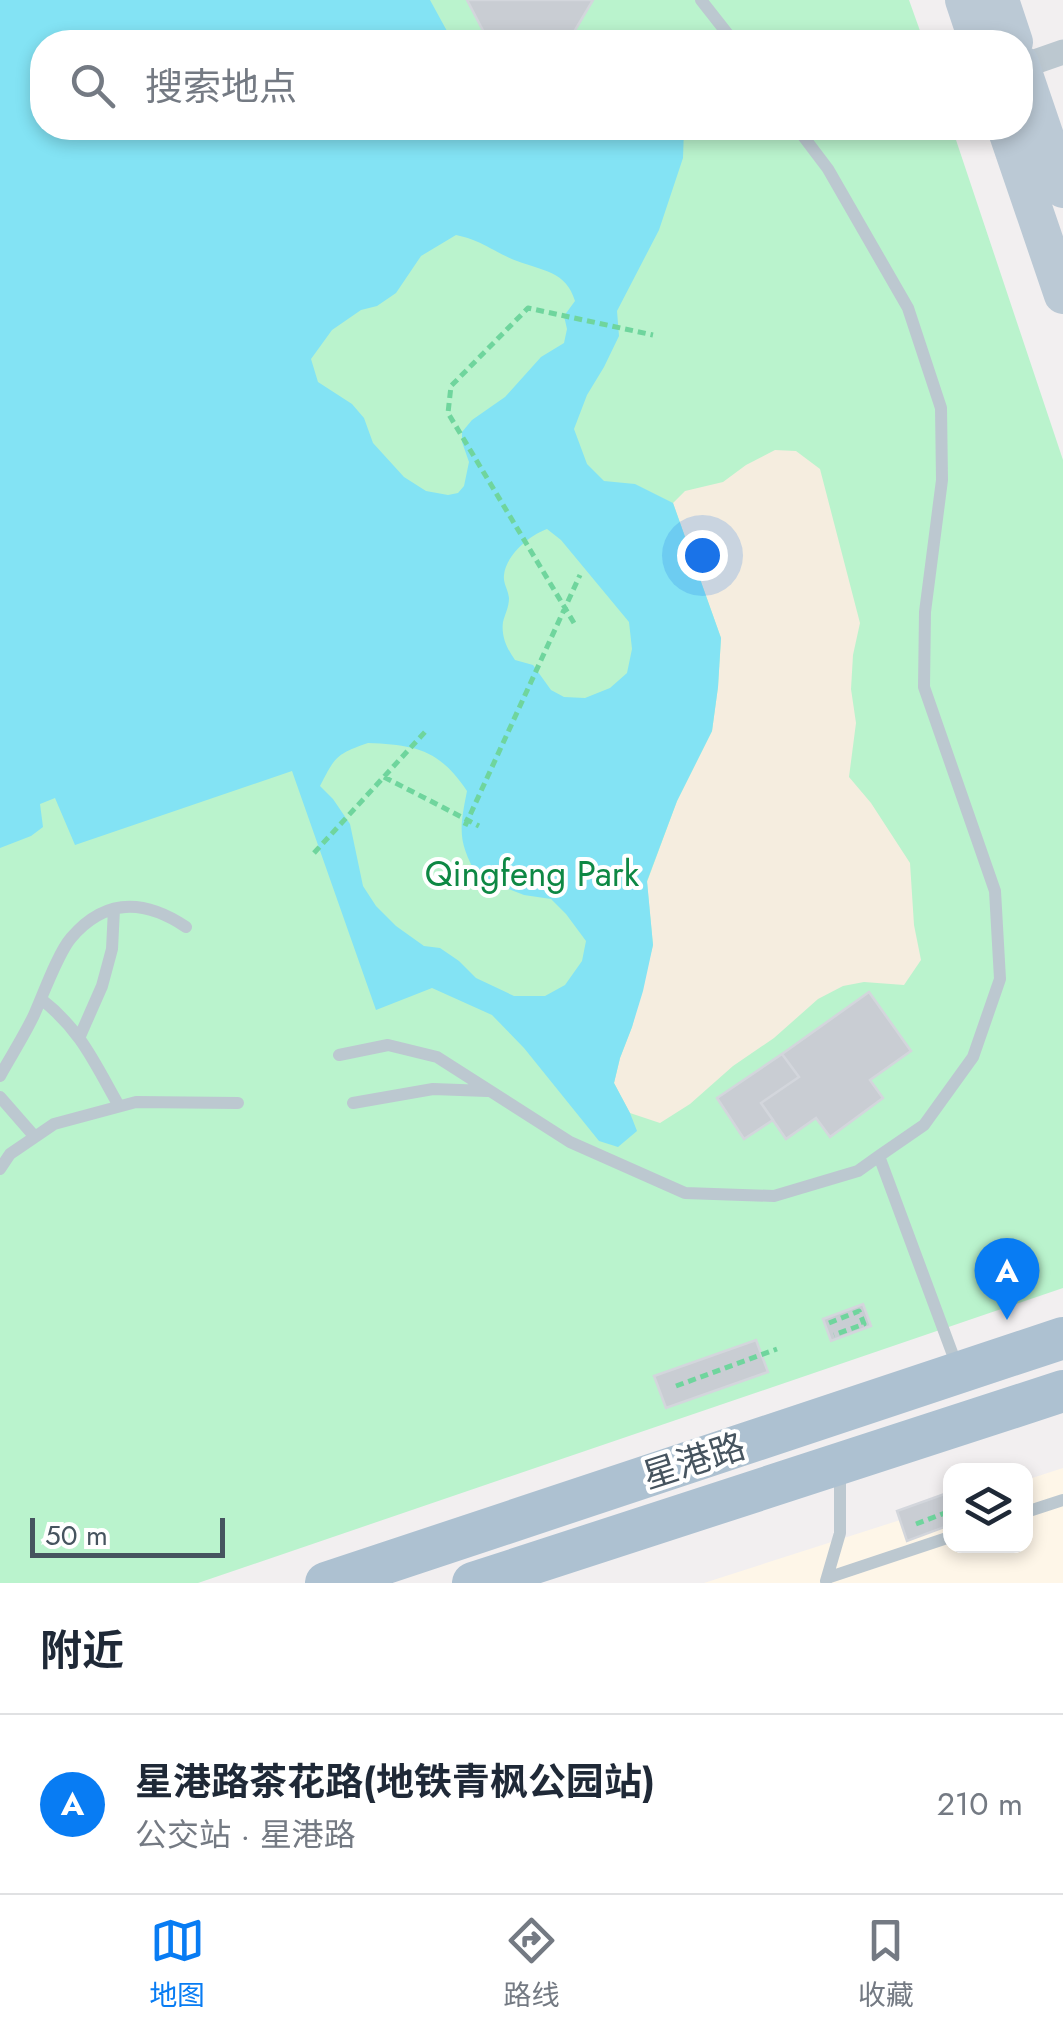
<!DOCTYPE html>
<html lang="zh">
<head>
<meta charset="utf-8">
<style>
  :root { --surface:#fff; --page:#f6f6f7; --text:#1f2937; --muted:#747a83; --line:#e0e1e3; --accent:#087cf3 }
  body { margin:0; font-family:Jost,"Noto Sans SC",sans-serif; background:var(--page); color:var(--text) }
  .controls { position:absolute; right:30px; bottom:30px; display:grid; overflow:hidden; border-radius:20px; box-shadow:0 5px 15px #0003 }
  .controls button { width:90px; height:90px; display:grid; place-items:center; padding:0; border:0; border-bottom:2px solid var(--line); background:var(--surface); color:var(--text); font:50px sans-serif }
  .scale { position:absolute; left:30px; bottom:25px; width:195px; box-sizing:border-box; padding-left:10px; border:5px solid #46545f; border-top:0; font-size:28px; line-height:35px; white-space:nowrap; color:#46545f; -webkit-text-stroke:8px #fff; paint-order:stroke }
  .you { position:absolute; left:702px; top:555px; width:35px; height:35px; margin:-25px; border:8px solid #fff; border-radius:50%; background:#1a73e8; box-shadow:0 0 0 15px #1a73e833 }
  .badge { display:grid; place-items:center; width:65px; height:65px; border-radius:50%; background:var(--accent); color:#fff; font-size:32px; font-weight:700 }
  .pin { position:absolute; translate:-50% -82px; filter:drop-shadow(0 2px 5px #0008) }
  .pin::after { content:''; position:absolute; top:52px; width:35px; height:30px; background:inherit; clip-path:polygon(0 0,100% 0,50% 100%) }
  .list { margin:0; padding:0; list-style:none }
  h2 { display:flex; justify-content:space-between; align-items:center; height:130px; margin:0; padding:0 40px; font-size:42px }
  h2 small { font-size:32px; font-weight:400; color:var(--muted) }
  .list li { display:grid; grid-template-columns:65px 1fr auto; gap:30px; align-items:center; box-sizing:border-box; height:180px; padding:0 40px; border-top:2px solid var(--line) }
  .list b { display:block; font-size:38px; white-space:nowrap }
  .list p { margin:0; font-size:32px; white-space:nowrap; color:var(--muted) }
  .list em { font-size:32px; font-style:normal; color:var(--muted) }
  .icon { flex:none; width:55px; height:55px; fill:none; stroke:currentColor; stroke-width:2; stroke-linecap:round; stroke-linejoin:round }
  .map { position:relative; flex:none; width:1063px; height:1583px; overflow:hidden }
  .search { position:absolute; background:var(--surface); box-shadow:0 5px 15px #0003; left:30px; right:30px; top:30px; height:110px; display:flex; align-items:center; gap:25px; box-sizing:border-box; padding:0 35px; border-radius:40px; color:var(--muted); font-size:38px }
  .sheet { height:310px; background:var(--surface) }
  nav { display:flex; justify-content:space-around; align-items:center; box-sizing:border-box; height:140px; border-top:2px solid var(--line); background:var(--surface); font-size:28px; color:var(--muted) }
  nav a { display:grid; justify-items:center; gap:5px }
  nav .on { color:var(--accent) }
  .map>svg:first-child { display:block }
</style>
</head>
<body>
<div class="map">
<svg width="1063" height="1583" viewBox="0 0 1063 1583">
  <rect width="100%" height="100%" fill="#f2eff0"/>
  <!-- commercial -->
  <path fill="#fef6e8" d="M1063,1468V1583H704L950,1504V1546H1026V1480Z"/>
  <!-- green -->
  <path fill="#baf3cd" d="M0,0H909L924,42H42V128H952L1063,460V1288L198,1583H0Z"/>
  <!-- sand -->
  <path fill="#f5eddf" d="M775,450L796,451L820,469L860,623L853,655L851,689L856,723L849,777L871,803L910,863L914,925L921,960L904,985L864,982L843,986L818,999L774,1038L733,1066L690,1104L660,1123L630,1113L614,1083L620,1058L632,1027L653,945L647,882L677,801L712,731L718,687L721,638L673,503L685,491L723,482L746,465Z"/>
  <!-- water -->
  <path fill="#83e3f4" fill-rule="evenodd" d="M0,0H430L453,42H42V128H684L683,158L659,230L617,311L619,336L604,367L587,395L574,429L587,464L604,481L635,484L673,503L721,638L718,687L712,731L677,801L647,881L653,945L643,991L632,1027L620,1058L614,1083L630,1113L637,1131L618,1147L599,1141L524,1048L492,1015L432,988L376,1010L292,771L75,845L55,798L40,804L43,827L31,836L0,848ZM456,235C484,241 493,252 517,261C543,271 566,271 575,301L564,316L567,329L564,343L541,357L505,397L472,420L462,432V442L469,462L464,486L458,493L448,495L426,491L404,477L373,443L364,418L352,404L318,382L311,359L332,330L361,310L377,306L396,293L421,256ZM547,529L561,540L629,622L632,649L627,673L610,688L585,698L564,697L551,690L533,665L515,660C507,649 501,636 503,622C505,614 509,607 509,598C508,589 503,584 504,575C506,555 530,535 547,529ZM368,743C415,745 439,749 467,791C459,831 458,842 478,877L524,895L551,899L566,914L586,941L582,961L565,985L545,996H514L476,978L459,961L440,948L424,946L396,926L376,906L363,886L350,824L333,799L320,786C335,757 336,754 368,743Z"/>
  <!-- building -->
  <path fill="#c9cdd3" stroke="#d3d6dc" stroke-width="2.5" d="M467,0H593L568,42H489Z
    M869,992L911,1051L870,1080L883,1098L830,1137L816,1118L786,1139L761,1103L799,1077L782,1054Z
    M782,1054L799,1077L761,1103L773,1120L744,1139L717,1098Z
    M863,1304L871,1326L831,1341L823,1319Z
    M756,1340L768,1372L666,1408L654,1376Z
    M950,1492V1525L907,1541L897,1511Z"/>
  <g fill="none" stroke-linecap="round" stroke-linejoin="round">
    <!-- path -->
    <path stroke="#6fd59d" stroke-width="5" stroke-dasharray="8 5" stroke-linecap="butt" d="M574,623L448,413L451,386L528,308L653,335
      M384,777L479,826
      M465,826L580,575
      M314,853L425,732
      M829,1323L859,1311L864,1324L834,1335
      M676,1386L777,1349
      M916,1524L950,1511"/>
    <!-- lane -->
    <path stroke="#bcc8d0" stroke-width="12" d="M701,0L734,42
      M41,999C81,1030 95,1064 119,1106
      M80,1036L102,986L112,949L114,909
      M339,1055L388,1045L437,1057L570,1142L685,1193L774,1196L858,1171L879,1156L924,1125L973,1057L1000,979L995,891L924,687L925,612L942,480L941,408L908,308L828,169L797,128
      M0,1076C11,1056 24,1036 34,1015C43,995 58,953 71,938C105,898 144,899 186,927
      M0,1097L35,1137
      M353,1103L433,1089L487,1091
      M879,1156L957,1366
      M0,1169L10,1154L54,1124L136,1102L238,1103
      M1026,1512L1063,1500
      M827,1578L950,1537
      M826,1581L840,1533V1473"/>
    <!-- street -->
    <path stroke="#bcc8d0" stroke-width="25" d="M1020,67L1063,52"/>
    <!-- secondary -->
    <path stroke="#bbc9d5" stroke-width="38" d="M964,0L978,42
      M1000,0L1014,42
      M1020,63L1063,189
      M1006,128L1063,295"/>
    <!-- primary -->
    <path stroke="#adc1d1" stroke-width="42" d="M326,1583L1063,1338
      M473,1583L1063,1391"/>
  </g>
  <g text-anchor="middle" stroke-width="8" stroke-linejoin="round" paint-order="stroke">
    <!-- park labels -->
    <g font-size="35" fill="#0e8844" stroke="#fff">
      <text x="532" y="886">Qingfeng Park</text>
    </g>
    <!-- street labels -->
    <g font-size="35" fill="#46545f" stroke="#fff">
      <text transform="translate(694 1461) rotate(-18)" y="12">星港路</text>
    </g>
  </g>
</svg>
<div class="controls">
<button><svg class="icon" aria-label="layers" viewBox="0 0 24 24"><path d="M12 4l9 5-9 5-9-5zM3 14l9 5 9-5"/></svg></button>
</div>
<div class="scale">50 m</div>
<div class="you"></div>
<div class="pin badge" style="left:1007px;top:1320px">A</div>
<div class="search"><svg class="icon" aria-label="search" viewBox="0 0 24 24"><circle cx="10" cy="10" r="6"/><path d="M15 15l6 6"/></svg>搜索地点</div>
</div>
<section class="sheet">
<h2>附近<small></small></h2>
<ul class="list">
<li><span class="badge">A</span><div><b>星港路茶花路(地铁青枫公园站)</b><p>公交站 · 星港路</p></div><em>210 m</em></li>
</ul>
</section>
<nav>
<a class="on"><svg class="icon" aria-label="map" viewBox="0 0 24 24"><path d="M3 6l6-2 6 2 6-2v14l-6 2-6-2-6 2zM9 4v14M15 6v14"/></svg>地图</a>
<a><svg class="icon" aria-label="directions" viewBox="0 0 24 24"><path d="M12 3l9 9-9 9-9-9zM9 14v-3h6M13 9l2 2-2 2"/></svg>路线</a>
<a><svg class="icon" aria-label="saved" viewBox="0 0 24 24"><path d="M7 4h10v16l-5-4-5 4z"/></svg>收藏</a>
</nav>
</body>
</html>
